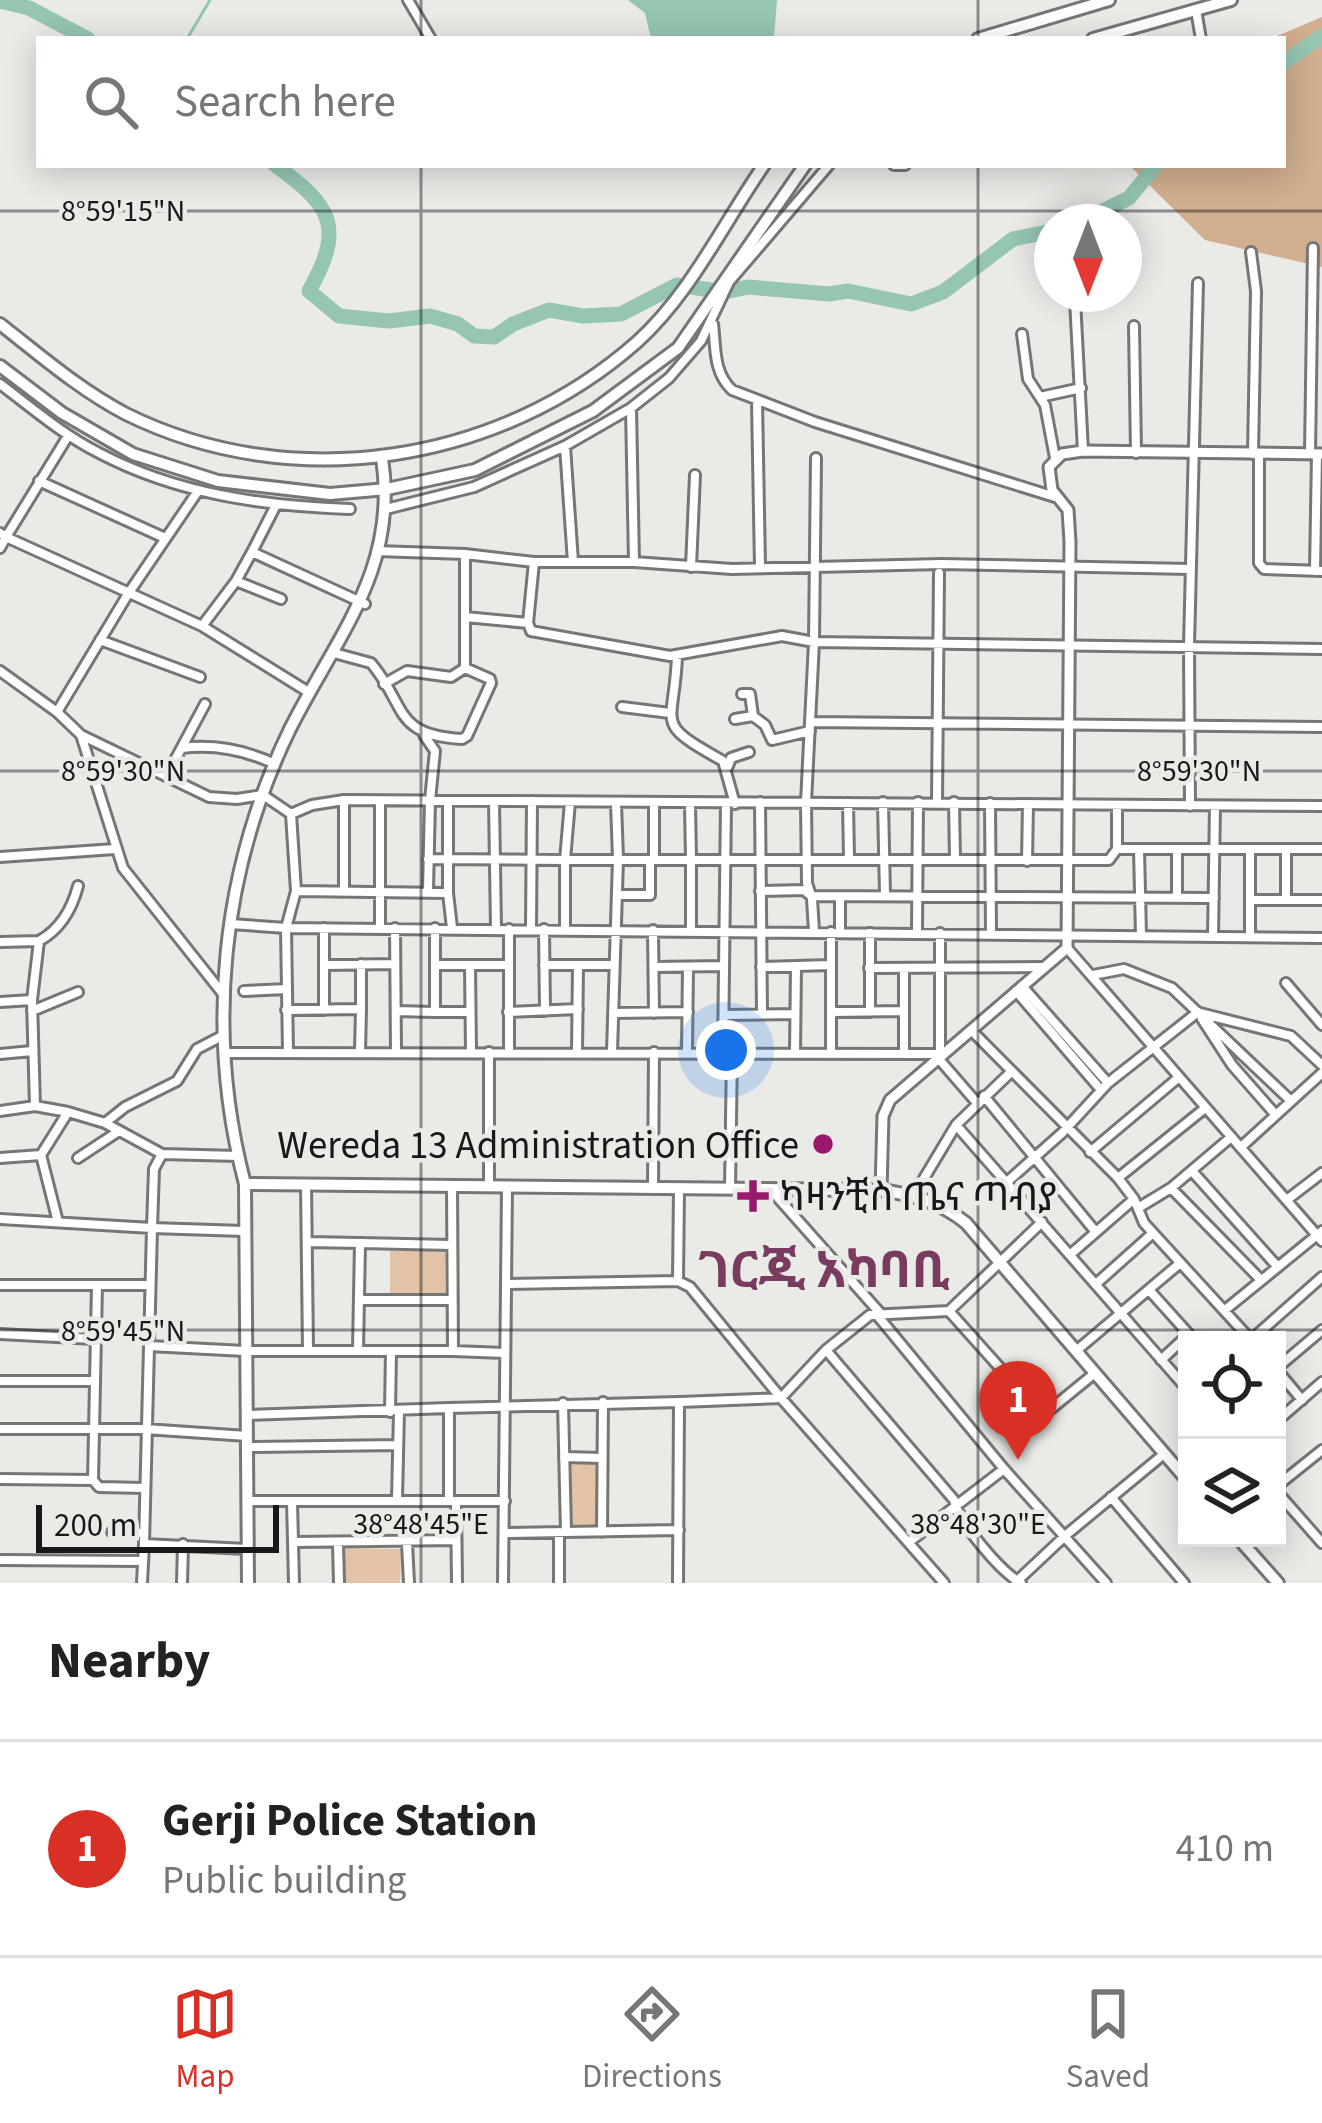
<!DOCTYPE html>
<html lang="en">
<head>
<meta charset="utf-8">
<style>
  :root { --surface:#fff; --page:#f6f6f6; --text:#222; --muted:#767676; --line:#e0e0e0; --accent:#d93025 }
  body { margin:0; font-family:"Source Sans 3","Noto Sans Ethiopic",sans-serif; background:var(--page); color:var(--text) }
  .controls { position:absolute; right:36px; bottom:36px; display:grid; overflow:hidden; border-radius:0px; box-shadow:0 6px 30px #0003 }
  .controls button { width:108px; height:108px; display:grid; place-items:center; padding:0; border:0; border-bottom:3px solid var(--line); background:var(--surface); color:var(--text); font:60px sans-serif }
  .compass { position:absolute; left:1034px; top:204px; width:108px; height:108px; border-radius:50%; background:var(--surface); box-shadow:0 6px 30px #0003; rotate:180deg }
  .scale { position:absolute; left:36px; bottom:30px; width:243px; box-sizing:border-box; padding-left:12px; border:6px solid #181817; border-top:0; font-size:33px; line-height:42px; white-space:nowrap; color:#181817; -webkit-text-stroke:9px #eaeae7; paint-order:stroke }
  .you { position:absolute; left:726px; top:1050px; width:42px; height:42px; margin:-30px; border:9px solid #fff; border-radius:50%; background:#1a73e8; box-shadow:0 0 0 18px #1a73e833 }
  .badge { display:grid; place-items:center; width:78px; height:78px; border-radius:50%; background:var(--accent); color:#fff; font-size:39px; font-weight:700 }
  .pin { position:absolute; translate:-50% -99px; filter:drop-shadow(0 3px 6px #0008) }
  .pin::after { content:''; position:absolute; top:63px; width:42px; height:36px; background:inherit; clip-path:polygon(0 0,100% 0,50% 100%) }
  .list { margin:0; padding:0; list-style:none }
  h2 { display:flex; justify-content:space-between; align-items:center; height:156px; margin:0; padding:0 48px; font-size:51px }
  h2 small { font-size:39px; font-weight:400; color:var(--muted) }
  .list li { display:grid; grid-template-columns:78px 1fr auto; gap:36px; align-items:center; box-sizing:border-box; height:216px; padding:0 48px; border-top:3px solid var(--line) }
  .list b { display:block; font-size:45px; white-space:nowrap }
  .list p { margin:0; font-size:39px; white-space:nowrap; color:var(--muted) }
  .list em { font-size:39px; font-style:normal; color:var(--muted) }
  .icon { flex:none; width:66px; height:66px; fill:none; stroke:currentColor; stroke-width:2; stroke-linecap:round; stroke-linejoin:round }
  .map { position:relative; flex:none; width:1322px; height:1583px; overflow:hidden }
  .search { position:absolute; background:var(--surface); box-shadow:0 6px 30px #0003; left:36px; right:36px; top:36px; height:132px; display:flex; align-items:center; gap:30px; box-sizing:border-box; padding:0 42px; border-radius:0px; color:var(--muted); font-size:45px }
  .sheet { height:372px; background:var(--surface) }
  nav { display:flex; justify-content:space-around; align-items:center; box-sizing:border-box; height:168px; border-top:3px solid var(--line); background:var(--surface); font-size:33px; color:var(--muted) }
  nav a { display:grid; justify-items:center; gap:6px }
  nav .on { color:var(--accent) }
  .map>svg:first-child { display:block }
</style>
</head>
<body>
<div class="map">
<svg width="1322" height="1583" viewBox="0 0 1322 1583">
  <rect width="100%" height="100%" fill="#eaeae7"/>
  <!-- green -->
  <path fill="#e2c3a7" d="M390,1251H445V1296H390Z
    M564,1460H596L597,1529L566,1530Z
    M342,1548L401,1549L400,1583H341Z"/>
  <!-- forest -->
  <path fill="#d0ae8e" d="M1322,17V267L1205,240L1129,165H1283V39H1270Z"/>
  <!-- water -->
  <path fill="#95c6b2" d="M628,0H777L774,39H651L645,13Z"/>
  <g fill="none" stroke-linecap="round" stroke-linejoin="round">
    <!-- stream -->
    <path stroke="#95c6b2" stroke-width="3" d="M187,39L210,0"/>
    <!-- river -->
    <path stroke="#95c6b2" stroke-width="15" d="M0,1L29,8L88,39
      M1283,63L1322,36
      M275,165C332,206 345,227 309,291L339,316L389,321L430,316L458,324L474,336L494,337L513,324L549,310L583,316L621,314L677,285L725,292L748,287L829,294L848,291L911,304L943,292L1013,239L1052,231
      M1081,222L1129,198L1156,165"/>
    <!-- minor casing -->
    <g stroke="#767774" stroke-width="14">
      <path id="minor" d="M408,0L431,39
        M1196,10L1201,39
        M894,165H905
        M1251,252L1256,291L1253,454
        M1075,300L1083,451
        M713,324C716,348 713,372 732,390L815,422L1055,497
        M1134,326L1136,453
        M1022,334L1028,379L1045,405L1055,458
        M0,384C32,408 63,435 99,453C177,494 263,506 350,509
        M1040,397L1081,388
        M757,401L760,567
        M631,408L634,562
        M68,436L6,537L202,626
        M565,446L573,562
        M1259,454V563L1264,569L1322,571
        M1310,454L1313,248
        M39,481L165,538
        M275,507L252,552L365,604
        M386,509L474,487L565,446L631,408L669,378L701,341L729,282L829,165
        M0,533L6,537L0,548
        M377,551L465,554L534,562H634L732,569L942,564L1191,569
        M252,552L236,581L202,626L310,693
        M465,554V617L528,623
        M534,562L528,623L531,631L670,656L782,636L814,642L1322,649
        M691,567L695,475
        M1315,571L1317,454
        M236,581L281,599
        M100,640L200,677
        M334,653L371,663C407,705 392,735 462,739L467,736L491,683L490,679L465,668V617
        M677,657C674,729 652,721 723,761L735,804
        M0,671L57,712L81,735L123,868L223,994
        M384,684L407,671L451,677L465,668
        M742,694H750L753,716
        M622,707L670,713
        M57,712L128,594L198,491
        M735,719L753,716L765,725L772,740L810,731
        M811,722L1322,727
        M81,735L209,797L237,799L263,795L291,814
        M424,735L435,751L430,800L428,890
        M182,748C215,744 245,750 275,764
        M728,766L731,758L749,752
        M167,775L205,704
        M494,801L496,929
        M448,802V893L452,928
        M570,802L565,860H654V804
        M760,802L762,1014
        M883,802L885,895
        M937,802L939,573
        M954,802L955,860
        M848,803L849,858
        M990,803L991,932
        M690,804L691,860H1109L1117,849V805
        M1190,806L1189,646L1198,283
        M291,814L312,805L344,800L1322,806
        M291,814L296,891
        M1117,849H1322
        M1139,849L1141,936
        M1286,849V900
        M0,857L115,849
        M428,859L565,860V930
        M654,860H691V931
        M1027,861L1028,804
        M344,890V800
        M760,891L804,890L811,896L1214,898
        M617,895H650V860
        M840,896V932
        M1177,897V849
        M1250,900H1322
        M231,924L286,928L1322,938
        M380,928V801
        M395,928L396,1052
        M531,928L532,801
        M509,929V1052
        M544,929L545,1011
        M653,930L654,1013
        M814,931L812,899L807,883L806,803L814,642L816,458
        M831,932V1053
        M917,932L918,802
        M870,933V1012
        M1213,937L1215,806
        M1250,937V849
        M0,942L39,941
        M1067,948L1322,1241
        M361,964V1009
        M324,965L394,964
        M435,965H508
        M470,965L471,1052
        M544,965H614
        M654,967L724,966
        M761,967L831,965
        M869,968L1043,967
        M904,968V1053
        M1093,975L1124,969L1172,988L1290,1100
        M1286,983L1322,1025
        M1022,986L1108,1083
        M244,991L287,989
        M1016,991L1101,1090
        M0,1002L32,1000
        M286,1010L361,1009L360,1052
        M324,1010V928
        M32,1011L78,992
        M396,1011L435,1012V928
        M435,1012H469
        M508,1012L578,1009
        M831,1012L904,1011
        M613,1013L688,1012
        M1200,1013L1291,1036L1322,1065
        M724,1015L793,1014
        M1202,1019L1232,1065L1275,1114
        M971,1030L1118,1178L1134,1199L1144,1223L1251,1340L1322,1277
        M288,1052L286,928L296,891L448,893
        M577,1052L578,965
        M612,1052L618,859L616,803
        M687,1052L688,967
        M723,1052L726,804
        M225,1053L940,1054V933
        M795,1053L796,966
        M0,1054L32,1051
        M938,1058L977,1103
        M984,1096L1095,1231
        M0,1111L35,1106
        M68,1112L35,1106L32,1000L39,941C61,929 72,909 78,886
        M105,1123L125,1107L177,1081L197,1049L224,1035
        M956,1125L1187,1389
        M1241,1147L1322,1073
        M1090,1152L1178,1078
        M0,1158L41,1155
        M78,1158L119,1131
        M1192,1171L1276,1265
        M1118,1178L1204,1109
        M1007,1182L1062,1133L1108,1083L1198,1012
        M306,1184L308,1351
        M452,1185L453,1351L505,1353
        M489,1186V1052
        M1171,1188L1260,1279
        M653,1189L654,1052
        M730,1189L732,1052
        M679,1190L678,1281L690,1287L781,1398L944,1583
        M772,1191L880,1313
        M914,1195L956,1125L1012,1071
        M1288,1199L1322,1173
        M1138,1208L1171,1188L1230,1138
        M0,1219L152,1228L154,1169L162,1154
        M58,1222L41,1155L68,1112L105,1123L162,1154L238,1156
        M308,1242L360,1243L358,1350
        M360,1243L451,1245
        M1072,1253L1134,1199
        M1097,1283L1153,1233
        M507,1284L678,1281
        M0,1285H150
        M97,1285L93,1480L99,1487L145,1488
        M1150,1291L1194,1340
        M359,1300H451
        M1225,1310L1322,1231
        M949,1311L1043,1416
        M877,1315L1004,1469L1106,1583
        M0,1334L94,1339
        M149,1346L245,1351H453
        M826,1350L954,1500C959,1523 1001,1572 1021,1583
        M1076,1351L1179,1264
        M1161,1360L1189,1334
        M1277,1368L1322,1330
        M1277,1370L1302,1400
        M0,1381H92
        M680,1402L781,1398L826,1350L870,1315L949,1311L1042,1222
        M563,1403L566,1532
        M390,1412L391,1351
        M247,1415L449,1408
        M1277,1421L1322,1382
        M0,1429H145L247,1436
        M1019,1435L1095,1373
        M247,1447L397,1445
        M564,1457L602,1458
        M0,1479L93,1480
        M1277,1486L1322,1450
        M1277,1492L1322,1543
        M1111,1497L1184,1583
        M397,1500L399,1412
        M449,1500V1408L679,1402L678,1583
        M247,1501H505
        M292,1501L294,1583
        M456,1501L457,1583
        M112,1532L144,1533
        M602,1532L603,1402
        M504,1533L679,1530
        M294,1542L456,1540
        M909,1542L1004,1469
        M407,1543L409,1583
        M144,1544L152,1228L244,1231
        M338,1544L339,1583
        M0,1560L143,1561
        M1016,1582L1066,1535L1164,1454
        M142,1583L144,1544L247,1549
        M182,1583L183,1544
        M503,1583L507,1187
        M559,1583V1532"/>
    </g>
    <!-- tertiary casing -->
    <g stroke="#767774" stroke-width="15">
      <path id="tertiary" d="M881,1190L883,1116L890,1100L1067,948L1070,542L1068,510L1052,490L1049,467L1062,454L1083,451L1322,454"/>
    </g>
    <!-- secondary casing -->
    <g stroke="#767774" stroke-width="16">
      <path id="secondary" d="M978,39L1109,0
        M1093,39L1231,0
        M0,324C41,356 80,390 126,414C292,496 499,464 637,342C691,293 723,224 764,165
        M0,366L62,413L133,454L218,481L330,494L387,489L475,470L593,411L678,348L805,165
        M245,1184C205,1032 221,871 290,729C336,637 399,569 382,458"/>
    </g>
    <!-- primary casing -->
    <g stroke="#767774" stroke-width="16">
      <path id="primary" d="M1238,1538L1278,1583
        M248,1583L245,1184L881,1190C914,1195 940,1202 966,1223L1187,1480"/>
    </g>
    <!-- minor -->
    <use href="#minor" stroke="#fff" stroke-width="8"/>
    <!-- tertiary -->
    <use href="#tertiary" stroke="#fff" stroke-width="9"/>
    <!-- secondary -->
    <use href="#secondary" stroke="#fff" stroke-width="10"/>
    <!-- primary -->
    <use href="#primary" stroke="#fff" stroke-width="10"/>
  </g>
  <!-- ticks -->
  <path fill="none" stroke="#181817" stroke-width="3" stroke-opacity="0.45" d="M421,0V39M978,0V39M421,165V1583M978,165V1583M0,211H1322M0,771H1322M0,1330H1322"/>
  <!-- markers -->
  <g fill="#9a196f" stroke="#eaeae7" stroke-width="4.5">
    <circle cx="823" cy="1144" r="12"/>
    <path d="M747 1178h12v12h12v12h-12v12h-12v-12h-12v-12h12z"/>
  </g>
  <g text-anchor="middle" stroke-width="9" stroke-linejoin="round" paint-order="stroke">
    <!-- poi labels -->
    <g font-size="39" fill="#181817" stroke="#eaeae7" text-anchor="end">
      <text x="799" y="1158">Wereda 13 Administration Office</text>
      <text x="780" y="1210" text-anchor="start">ካዛንቺስ ጤና ጣብያ</text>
    </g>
    <!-- district labels -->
    <g font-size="51" font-weight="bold" fill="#7a3b60" stroke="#eaeae7">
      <text x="824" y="1287">ገርጂ አካባቢ</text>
    </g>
  </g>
  <g font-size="30" text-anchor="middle" fill="#181817" stroke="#eaeae7" stroke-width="9" stroke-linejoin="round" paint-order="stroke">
    <text x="123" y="221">8°59'15"N</text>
    <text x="1199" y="781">8°59'30"N</text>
    <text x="123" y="781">8°59'30"N</text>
    <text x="123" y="1341">8°59'45"N</text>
    <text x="421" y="1534">38°48'45"E</text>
    <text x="978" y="1534">38°48'30"E</text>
  </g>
</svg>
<div class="controls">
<button><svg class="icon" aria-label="locate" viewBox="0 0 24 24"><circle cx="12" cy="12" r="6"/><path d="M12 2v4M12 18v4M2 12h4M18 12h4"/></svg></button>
<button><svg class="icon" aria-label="layers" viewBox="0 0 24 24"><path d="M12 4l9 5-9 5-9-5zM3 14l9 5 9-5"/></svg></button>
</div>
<svg class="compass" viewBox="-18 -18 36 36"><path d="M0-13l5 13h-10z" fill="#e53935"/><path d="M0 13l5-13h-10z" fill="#767676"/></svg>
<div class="scale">200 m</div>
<div class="you"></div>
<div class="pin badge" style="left:1018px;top:1460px">1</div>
<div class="search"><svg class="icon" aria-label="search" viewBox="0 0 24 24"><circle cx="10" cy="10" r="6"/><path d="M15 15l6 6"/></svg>Search here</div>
</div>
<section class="sheet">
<h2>Nearby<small></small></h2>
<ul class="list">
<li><span class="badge">1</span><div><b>Gerji Police Station</b><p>Public building</p></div><em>410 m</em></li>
</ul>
</section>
<nav>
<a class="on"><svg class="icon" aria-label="map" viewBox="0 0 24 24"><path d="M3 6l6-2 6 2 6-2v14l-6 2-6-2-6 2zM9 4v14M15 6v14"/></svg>Map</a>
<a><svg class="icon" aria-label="directions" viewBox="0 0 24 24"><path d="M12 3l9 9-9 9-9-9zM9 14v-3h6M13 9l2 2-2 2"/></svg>Directions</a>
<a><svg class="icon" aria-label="saved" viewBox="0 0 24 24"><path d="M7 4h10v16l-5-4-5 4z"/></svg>Saved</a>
</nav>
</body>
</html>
